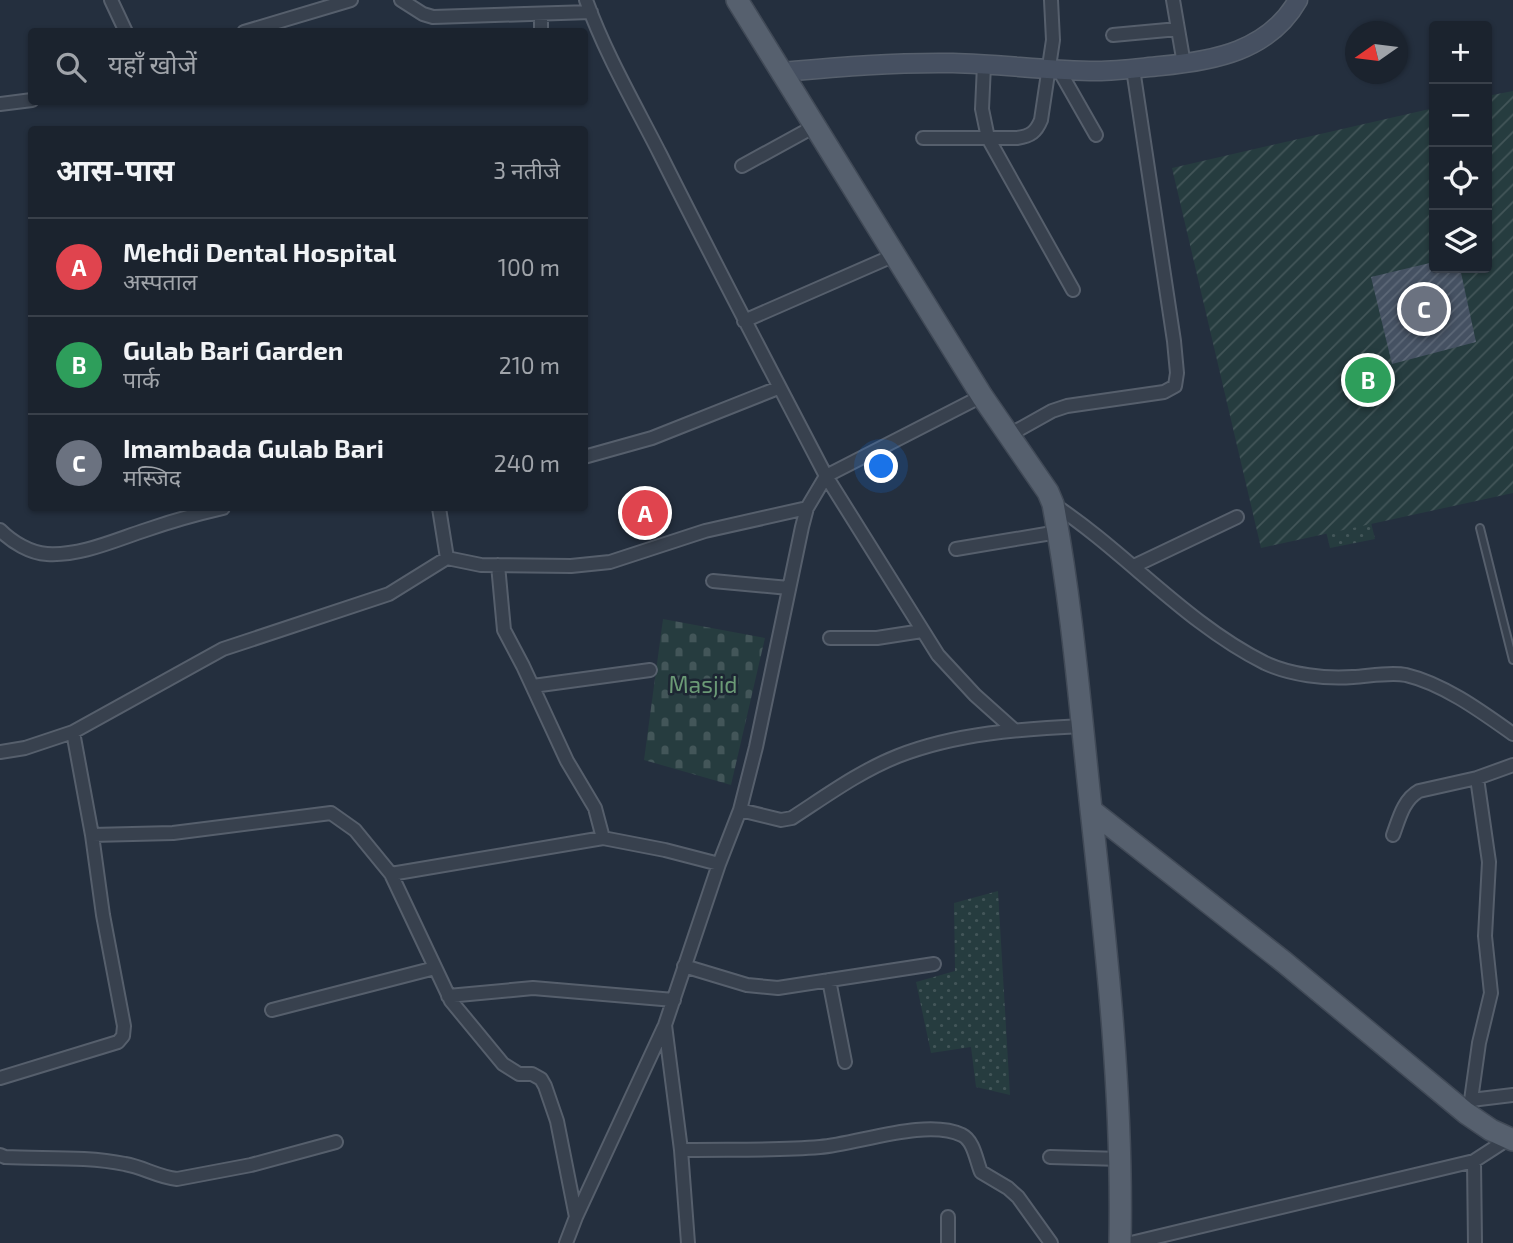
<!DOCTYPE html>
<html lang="hi">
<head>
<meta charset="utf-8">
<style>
  :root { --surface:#1b232e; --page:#282f3a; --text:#f1f3f6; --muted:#a0a4aa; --line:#39404a; --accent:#8ab4f8 }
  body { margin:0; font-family:"Exo 2","Noto Sans Devanagari",sans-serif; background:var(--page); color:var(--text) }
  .controls { position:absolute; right:21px; top:21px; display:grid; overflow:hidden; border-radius:7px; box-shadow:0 2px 5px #0004 }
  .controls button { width:63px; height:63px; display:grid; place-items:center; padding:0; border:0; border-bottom:2px solid var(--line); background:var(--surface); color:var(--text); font:35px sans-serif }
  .compass { position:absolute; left:1345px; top:21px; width:63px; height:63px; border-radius:50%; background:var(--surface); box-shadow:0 2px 5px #0004; rotate:256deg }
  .you { position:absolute; left:882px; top:467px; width:24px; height:24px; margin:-18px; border:5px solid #fff; border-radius:50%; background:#1a73e8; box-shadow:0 0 0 10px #1a73e833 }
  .badge { display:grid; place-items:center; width:46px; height:46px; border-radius:50%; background:var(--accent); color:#fff; font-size:23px; font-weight:700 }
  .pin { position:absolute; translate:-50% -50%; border:4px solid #fff; box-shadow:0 2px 7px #0006 }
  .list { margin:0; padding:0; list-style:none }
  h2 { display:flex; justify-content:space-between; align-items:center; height:91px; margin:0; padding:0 28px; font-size:30px }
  h2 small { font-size:23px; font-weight:400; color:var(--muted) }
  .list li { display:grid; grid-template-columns:46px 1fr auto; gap:21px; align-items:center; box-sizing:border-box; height:98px; padding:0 28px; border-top:2px solid var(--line) }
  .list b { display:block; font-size:26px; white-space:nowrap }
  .list p { margin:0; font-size:23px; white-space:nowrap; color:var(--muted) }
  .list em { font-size:23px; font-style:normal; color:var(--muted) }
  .icon { flex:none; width:38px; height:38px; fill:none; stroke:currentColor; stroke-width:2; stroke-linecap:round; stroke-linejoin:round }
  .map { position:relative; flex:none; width:1513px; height:1243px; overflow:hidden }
  .search { position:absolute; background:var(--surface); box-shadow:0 2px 5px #0004; left:28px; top:28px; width:560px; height:77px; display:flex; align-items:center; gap:18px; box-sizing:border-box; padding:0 24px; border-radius:7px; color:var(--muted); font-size:26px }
  .panel { position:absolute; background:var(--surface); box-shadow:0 2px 5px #0004; left:28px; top:126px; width:560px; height:385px; border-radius:7px }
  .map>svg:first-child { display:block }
</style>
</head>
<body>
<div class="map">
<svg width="1513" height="1243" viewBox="0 0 1513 1243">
  <defs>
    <pattern id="cemetery-stones" width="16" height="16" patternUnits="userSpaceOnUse" patternTransform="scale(1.75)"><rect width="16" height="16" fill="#263c3f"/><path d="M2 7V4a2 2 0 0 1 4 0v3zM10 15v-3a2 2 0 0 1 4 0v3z" fill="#435659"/></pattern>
    <pattern id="park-dots" width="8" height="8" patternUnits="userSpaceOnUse" patternTransform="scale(1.75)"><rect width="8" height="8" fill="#263c3f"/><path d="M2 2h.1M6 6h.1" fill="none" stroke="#435659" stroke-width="1.8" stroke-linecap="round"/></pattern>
    <pattern id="garden-furrows" width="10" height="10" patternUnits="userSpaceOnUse" patternTransform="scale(1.75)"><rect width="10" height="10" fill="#263c3f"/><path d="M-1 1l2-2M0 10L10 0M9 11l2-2" fill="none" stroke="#435659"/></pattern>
    <pattern id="building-hatch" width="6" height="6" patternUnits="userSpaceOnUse" patternTransform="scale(1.75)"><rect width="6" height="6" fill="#455162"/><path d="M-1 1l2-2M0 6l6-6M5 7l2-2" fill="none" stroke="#5d6877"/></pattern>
  </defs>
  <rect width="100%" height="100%" fill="#242f3e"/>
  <!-- cemetery -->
  <path fill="url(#cemetery-stones)" d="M663,619L765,638L731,785L644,760Z"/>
  <!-- park -->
  <path fill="url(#park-dots)" d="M1362,485L1375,539L1330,548L1317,495Z
    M998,891L1010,1095L976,1087L971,1047L931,1053L916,982L955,971L954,903Z"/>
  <!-- garden -->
  <path fill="url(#garden-furrows)" d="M1513,91V493L1261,548L1172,168L1434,108V268H1487V96Z"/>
  <!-- building -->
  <path fill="url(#building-hatch)" d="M1434,262V268H1460L1476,342L1392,364L1371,277Z
    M650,492L658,523L636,528L628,497Z"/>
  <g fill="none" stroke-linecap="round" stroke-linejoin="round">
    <!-- lane casing -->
    <g stroke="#565f6c" stroke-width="10">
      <path id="lane" d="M1480,528L1513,660"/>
    </g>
    <!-- street casing -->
    <g stroke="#565f6c" stroke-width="16">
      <path id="street" d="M111,0L126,32
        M401,0L423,14L433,17L591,12
        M586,0C605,53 634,103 660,154C714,262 770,369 826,476L807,508L802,527L756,747L740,810L719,864L665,1025L681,1150L688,1243
        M1173,0L1184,64
        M244,32L351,0
        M541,32V14
        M1113,35L1178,29
        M984,65L982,109L988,138L1073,290
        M1059,70L1096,135
        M0,104L32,100
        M923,138H1017C1031,136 1036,132 1041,120L1053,40L1051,0
        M742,166L815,126
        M744,321L895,255
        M982,396L826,476L938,655L975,695L1013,729
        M1009,435L1052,411L1067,406L1164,392L1175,386L1177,373L1174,341L1133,69
        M584,457L652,438L778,388
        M1053,504C1126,552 1185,623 1265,663C1291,675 1325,679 1353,677C1370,676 1390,672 1406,675C1444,684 1482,712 1513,734
        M439,508L447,558L481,565L571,566L610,562L705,531L807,508
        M0,530C12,542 30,553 47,554C81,556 115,540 146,530C172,521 197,514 223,508
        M956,549L1058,532
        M1134,566L1237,517
        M713,581L789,588
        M830,638H877L922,631
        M533,686L650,670
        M73,732L92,835L173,833L331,813L355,830L391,874L603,838L595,808L567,761L523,666L504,630L498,565
        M0,752L25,748L73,732L223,649L389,594L447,558
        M740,810L781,820L792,818C826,796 860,771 898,756C957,733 1020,729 1083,726
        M1393,835C1399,819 1403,800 1419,791L1477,778L1513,765
        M603,838L665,850L719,864
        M391,874L451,1001L503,1064L519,1074H532L541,1079L545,1086L557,1121L576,1217
        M684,966L747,985L778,988L934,964
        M829,980L845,1062
        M448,996L533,988L674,1000
        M272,1010L435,968
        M0,1078L118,1042L123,1036L124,1026L103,915L92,835
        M1471,1100L1513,1095
        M1466,1113L1471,1100L1479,1043L1491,993L1485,936L1489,862L1477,778
        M681,1150C727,1149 774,1151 820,1147C858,1144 926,1118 962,1135C974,1141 976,1160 981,1172L1008,1188L1018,1197L1051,1243
        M0,1155L5,1157C44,1159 86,1156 125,1164C143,1167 158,1177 177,1179L251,1165L336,1142
        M1050,1157L1121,1159
        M1474,1161L1475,1243
        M948,1217V1243
        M566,1243L576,1217L664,1027
        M1131,1243L1474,1161L1508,1139"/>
    </g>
    <!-- secondary casing -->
    <g stroke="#565f6c" stroke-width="21">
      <path id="secondary" d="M782,72C839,67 896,62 953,63C1001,64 1049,71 1097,71C1118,71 1139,68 1160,66C1214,61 1269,51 1298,0"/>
    </g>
    <!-- primary casing -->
    <g stroke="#414a57" stroke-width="24">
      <path id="primary" d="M737,0L982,396L1048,492L1053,504C1072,604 1080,707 1091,809C1107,954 1123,1097 1120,1243
        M1092,811L1284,962L1466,1113L1491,1130L1513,1140"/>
    </g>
    <!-- lane -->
    <use href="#lane" stroke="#38414e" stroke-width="6"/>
    <!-- street -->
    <use href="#street" stroke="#38414e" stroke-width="12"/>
    <!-- secondary -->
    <use href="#secondary" stroke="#465061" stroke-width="18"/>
    <!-- primary -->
    <use href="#primary" stroke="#56606e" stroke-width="21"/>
  </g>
  <g text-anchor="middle" stroke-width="5" stroke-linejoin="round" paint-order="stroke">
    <!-- park labels -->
    <g font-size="23" fill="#6b9a76" stroke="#1d2633">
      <text x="703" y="693">Masjid</text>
    </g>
  </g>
</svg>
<div class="controls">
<button>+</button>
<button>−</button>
<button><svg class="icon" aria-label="locate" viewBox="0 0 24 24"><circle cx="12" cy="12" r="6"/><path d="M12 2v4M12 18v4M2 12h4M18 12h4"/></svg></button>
<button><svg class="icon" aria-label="layers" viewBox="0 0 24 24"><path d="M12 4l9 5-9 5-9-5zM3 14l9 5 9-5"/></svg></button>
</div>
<svg class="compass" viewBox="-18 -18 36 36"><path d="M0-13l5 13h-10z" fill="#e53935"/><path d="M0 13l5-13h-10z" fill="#a0a4aa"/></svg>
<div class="you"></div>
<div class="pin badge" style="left:645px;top:513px;background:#e0444e">A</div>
<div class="pin badge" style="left:1368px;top:380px;background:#2e9e5b">B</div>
<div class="pin badge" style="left:1424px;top:309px;background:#6b7280">C</div>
<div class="search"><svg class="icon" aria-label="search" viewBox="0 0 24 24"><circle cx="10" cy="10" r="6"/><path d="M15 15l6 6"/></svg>यहाँ खोजें</div>
<section class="panel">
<h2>आस-पास<small>3 नतीजे</small></h2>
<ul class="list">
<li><span class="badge" style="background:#e0444e">A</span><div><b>Mehdi Dental Hospital</b><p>अस्पताल</p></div><em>100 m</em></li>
<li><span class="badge" style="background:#2e9e5b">B</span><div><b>Gulab Bari Garden</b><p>पार्क</p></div><em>210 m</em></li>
<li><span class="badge" style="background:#6b7280">C</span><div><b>Imambada Gulab Bari</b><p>मस्जिद</p></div><em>240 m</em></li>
</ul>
</section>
</div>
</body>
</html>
